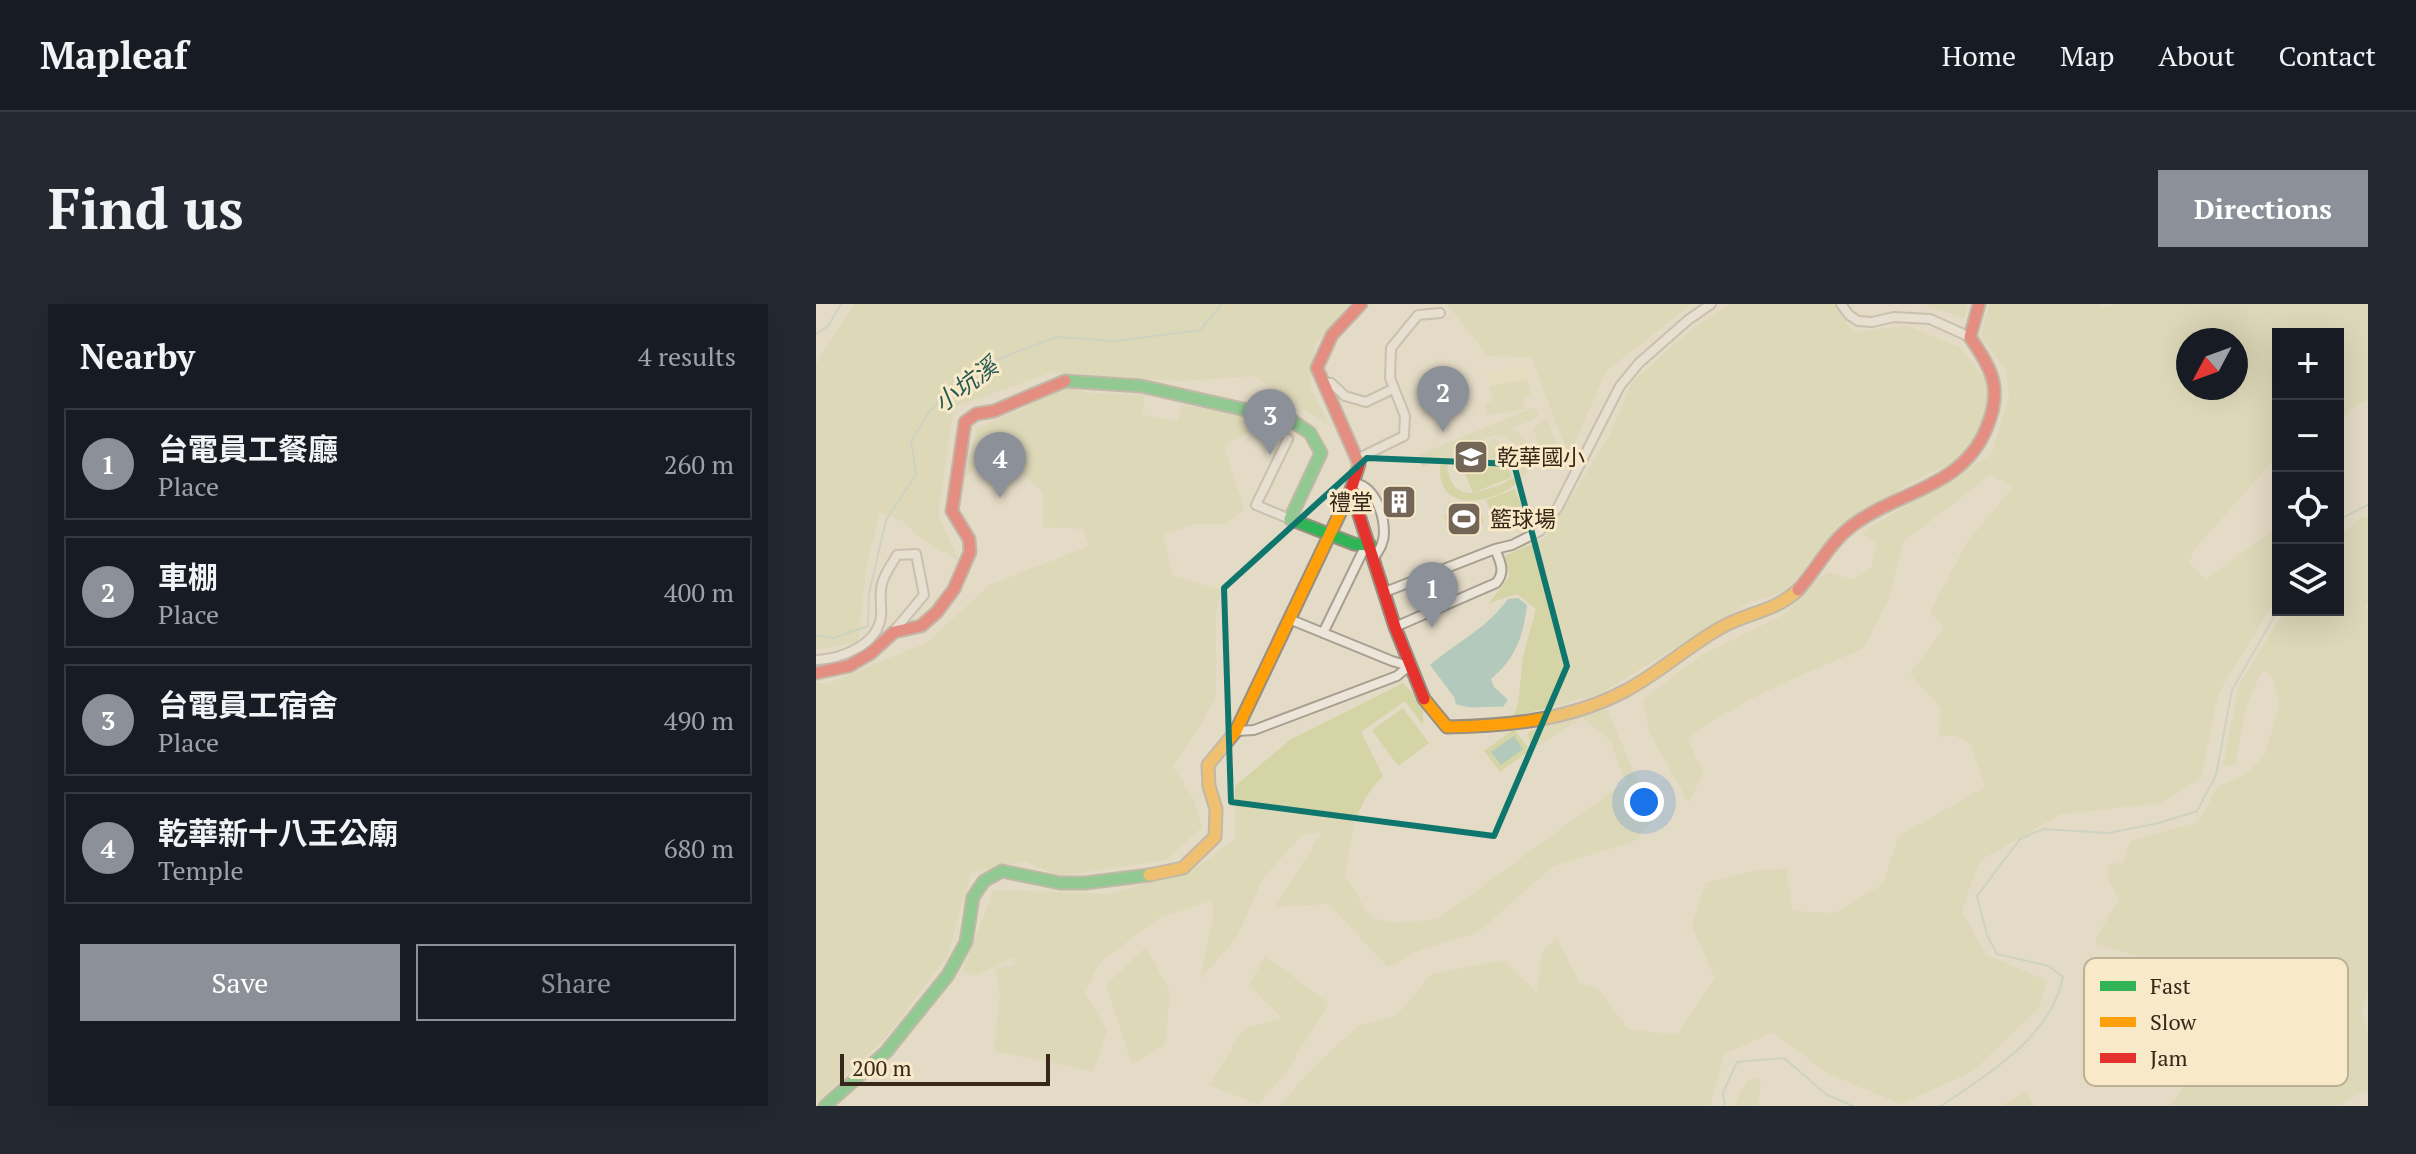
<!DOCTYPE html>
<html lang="en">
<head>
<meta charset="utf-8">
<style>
  :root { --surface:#171b24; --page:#242831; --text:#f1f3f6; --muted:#9ea1a6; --line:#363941; --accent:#8c9099 }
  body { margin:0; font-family:"PT Serif","Noto Sans TC",serif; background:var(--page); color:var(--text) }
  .controls { position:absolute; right:24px; top:24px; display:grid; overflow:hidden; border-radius:0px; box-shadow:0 8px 32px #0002 }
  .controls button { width:72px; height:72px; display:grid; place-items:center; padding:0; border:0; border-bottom:2px solid var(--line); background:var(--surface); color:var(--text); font:40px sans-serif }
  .compass { position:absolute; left:1360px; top:24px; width:72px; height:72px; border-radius:50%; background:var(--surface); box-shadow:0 8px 32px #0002; rotate:229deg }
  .scale { position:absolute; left:24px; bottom:20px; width:210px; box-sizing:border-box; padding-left:8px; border:4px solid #362719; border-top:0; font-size:22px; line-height:28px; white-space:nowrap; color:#362719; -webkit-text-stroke:6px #f8eac9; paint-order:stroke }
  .you { position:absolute; left:828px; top:498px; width:28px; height:28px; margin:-20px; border:6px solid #fff; border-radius:50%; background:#1a73e8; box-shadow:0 0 0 12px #1a73e833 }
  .badge { display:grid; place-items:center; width:52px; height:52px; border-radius:50%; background:var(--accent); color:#fff; font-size:26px; font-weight:700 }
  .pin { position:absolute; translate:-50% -66px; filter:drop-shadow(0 2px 4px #0008) }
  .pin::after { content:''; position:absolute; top:42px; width:28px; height:24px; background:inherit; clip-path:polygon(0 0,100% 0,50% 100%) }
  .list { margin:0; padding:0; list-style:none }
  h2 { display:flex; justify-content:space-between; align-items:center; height:104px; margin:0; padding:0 32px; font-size:34px }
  h2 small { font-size:26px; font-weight:400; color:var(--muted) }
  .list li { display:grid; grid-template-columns:52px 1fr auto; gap:24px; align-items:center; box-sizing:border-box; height:112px; margin:0 16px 16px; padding:0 16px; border:2px solid var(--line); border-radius:0px }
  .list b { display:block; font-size:30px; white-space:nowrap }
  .list p { margin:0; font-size:26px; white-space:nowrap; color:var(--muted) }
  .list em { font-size:26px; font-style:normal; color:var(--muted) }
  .actions { display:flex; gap:16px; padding:24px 32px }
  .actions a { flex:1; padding:18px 0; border:2px solid var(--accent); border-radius:0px; text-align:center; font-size:28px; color:var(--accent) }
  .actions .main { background:var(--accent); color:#fff }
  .icon { flex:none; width:44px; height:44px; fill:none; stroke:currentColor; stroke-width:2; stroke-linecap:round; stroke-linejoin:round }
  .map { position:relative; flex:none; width:1552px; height:802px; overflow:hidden; border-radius:0px }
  header { display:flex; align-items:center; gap:48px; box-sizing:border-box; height:112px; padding:0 40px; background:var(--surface); border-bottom:2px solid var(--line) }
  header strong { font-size:38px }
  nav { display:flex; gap:44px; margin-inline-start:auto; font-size:28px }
  .intro { display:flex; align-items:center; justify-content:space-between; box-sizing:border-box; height:192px; padding:0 48px }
  h1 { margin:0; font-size:56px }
  .button { padding:20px 36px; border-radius:0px; background:var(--accent); color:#fff; font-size:28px; font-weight:700 }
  main { display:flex; gap:48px; padding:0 48px }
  aside { flex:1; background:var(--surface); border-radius:0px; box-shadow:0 8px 32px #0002 }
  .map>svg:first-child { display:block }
</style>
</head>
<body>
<header>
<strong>Mapleaf</strong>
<nav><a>Home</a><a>Map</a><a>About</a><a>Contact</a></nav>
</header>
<div class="intro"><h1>Find us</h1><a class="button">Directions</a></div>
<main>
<aside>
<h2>Nearby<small>4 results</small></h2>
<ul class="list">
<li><span class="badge">1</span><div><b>台電員工餐廳</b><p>Place</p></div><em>260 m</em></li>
<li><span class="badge">2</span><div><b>車棚</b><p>Place</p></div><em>400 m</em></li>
<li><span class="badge">3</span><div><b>台電員工宿舍</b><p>Place</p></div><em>490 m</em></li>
<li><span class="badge">4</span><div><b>乾華新十八王公廟</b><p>Temple</p></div><em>680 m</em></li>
</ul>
<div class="actions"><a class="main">Save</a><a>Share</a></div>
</aside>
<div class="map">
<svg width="1552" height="802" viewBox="0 0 1552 802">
  <rect width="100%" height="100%" fill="#e4dbc6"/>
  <!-- farmland -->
  <path fill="#e6dcb4" d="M711,61L713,75L673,82L670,68Z"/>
  <!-- green -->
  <path fill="#d5d4a7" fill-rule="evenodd" d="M39,0H533L499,41L494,83L514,122L438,72L362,77L237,68L138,103L122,211L143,257L102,232L89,218L64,208L51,259L42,338L0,346V60Z
    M631,0H876L790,67L753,153L715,53L672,52Z
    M913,0H1018L1037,28L1091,22L1144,43L1174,82L1167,117L1144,156L1109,171L1022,222L970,287L930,300L784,390L697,413L702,400L707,353L720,305L701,290L673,299L693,273L689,252L729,234L793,133L816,78L869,31Z
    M1107,0H1152L1148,14Z
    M1174,0H1286L1285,4L1302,0H1552V96L1539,102L1522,119V30H1462V151L1378,246L1373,258L1389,276L1462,222V291L1402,390L1385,474L1346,499L1245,510L1163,557L1146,607L1169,650L1231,677L1223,704L1157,767L1085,800L1011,769L957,728L908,750L894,802H464L493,768L542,722L581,711L616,670L689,656L721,689L726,649L740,634L764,679L782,685L812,725L861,731L899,674L876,622L890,579L942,566L970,565L977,607L1019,609L1067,580L1083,532L1169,483L1154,440L1138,431L1123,433L1125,404L1094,370L1128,325L1114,308L1152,237L1197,183L1174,171L1087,238L1072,297L1047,345C987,370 924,395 871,435L887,468L873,499L833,428L827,396L884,352L969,310L1002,274L1015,268L1037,276L1055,265L1061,239L1045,229L1176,150L1193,92L1190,66L1164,31ZM1372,36H1420V84H1372Z
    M712,76L714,91L707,93L709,105L670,111L669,99L677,97L674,82Z
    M251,84L277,89L329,91L326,110L361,118L367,101L458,116L476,122L470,129C447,120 429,130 408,141L428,205L410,220H379L347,231L357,272L406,286L400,307V391L383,424L357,463L377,494L386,523L350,556L251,571H240L209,557L155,569L131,652L72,731L0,799V379L11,380L110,339L174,281L273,242L267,225L227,223V187L182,151L148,173L161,125Z
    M719,103L723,113L695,124C772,171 609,243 625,155L607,162L602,151ZM678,131C698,133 719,151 701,170C692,180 671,186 659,188L696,173L680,134L641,150L657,189C640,190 634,179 631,163C639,143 660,139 678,131Z
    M730,113L746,154L730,157L717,125Z
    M699,185L706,203L677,214L670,196Z
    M660,199L668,218L636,231L628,212Z
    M1552,212V297L1550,303L1552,306V687L1546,707L1552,728V788L1549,786L1524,802H1353L1376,771L1391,723L1343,658L1281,640L1280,634L1303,596L1291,572L1292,560L1307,559L1314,537L1382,518L1402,483L1432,469L1449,451L1463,401L1457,373L1446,366L1430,403L1419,462L1407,461L1423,381L1469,306H1522V234L1545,214Z
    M587,379L607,399V421L589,397L545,428L567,472C538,500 536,532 529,571L555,614L580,619L622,615L809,478L795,437L766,414L715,446L712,429L726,422L791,405L838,515L819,537L737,562L661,629L606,645L572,663L513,600L459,603L506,528L485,531L446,576L421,633L384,675L398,608L395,597L343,614L283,659L269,689L291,726L277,767L178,747L184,691L180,664L200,661L198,653L158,672L146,667L178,586L296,590L382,562L419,536V482L475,435Z
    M587,404L613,439L582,462L556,426Z
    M698,425L714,446L684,468L668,447Z
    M330,643L354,688L349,741L316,760L290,681Z
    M450,652L513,700L468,771L442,800L393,781L428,725L466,714L433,680Z
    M945,774L942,802H919V799L932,776Z
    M1209,787L1219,802H1186Z"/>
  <!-- water -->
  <path fill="#b3c9bb" d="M702,294L711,301C707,333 700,354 675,375L678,383L692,396L687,403C670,402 656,406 640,400L638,393L614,361C642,337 669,326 692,295Z
    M698,432L707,445L685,461L675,448Z"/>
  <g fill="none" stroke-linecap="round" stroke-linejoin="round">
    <!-- stream -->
    <path stroke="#b3c9bb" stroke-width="2" d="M0,30L12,22L25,0
      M1522,216L1552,201
      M0,331L17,334L52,322L53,290L70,216L100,171L95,137L115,105L172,59L240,33L298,37L384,26L406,0
      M909,802L907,789L921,758L968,754L1011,791L1037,802
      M1125,802C1172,770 1236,732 1247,673L1233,662L1181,650L1171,631L1161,592L1204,535L1227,525L1292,529L1343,519L1381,507L1400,471L1416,386L1462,306"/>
    <!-- street casing -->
    <g stroke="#a89f91" stroke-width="12">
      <path id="street" d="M1025,0L1033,11L1042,17L1056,18L1078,13L1114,15L1154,33
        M506,78L515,79L529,92L550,98L577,85
        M472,135L440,201L474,215
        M541,155L588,132L589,112L574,74L575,44L602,11L624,9
        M536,179C558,180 568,209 568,229C568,239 563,246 558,254
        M569,288L679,245L696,241L724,227L742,203L804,82L823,59L872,16L895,0
        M473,315L576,357L593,362
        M579,323L680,279C690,268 684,257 679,245
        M507,329L546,249L554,241
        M0,356C25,355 62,341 65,312C66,302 63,291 66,280C68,270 76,260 81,251L100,250L108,291L77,328
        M420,427L438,426L581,372L593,362"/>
    </g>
    <!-- fast casing -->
    <g stroke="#988f80" stroke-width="15">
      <path id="fast" d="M249,77L325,82L475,116L494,129L505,149L474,215L538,240L554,241
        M9,802L70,748L132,671L150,638L157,593L168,577L186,567L244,579H269L333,571"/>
    </g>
    <!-- slow casing -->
    <g stroke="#988f80" stroke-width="15">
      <path id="slow" d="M608,395L631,423C692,422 754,416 809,387C843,369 872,342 906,323C931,309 960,307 982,286
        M333,571L367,564L399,533L400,505L393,482L392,461L420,427L535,186"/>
    </g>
    <!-- jam casing -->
    <g stroke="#988f80" stroke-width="15">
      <path id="jam" d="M545,0L516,31L501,64L543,160L535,186L579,323L608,395
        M982,286C1001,265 1013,239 1037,221C1084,186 1147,184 1171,123C1187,84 1176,66 1154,33L1163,0
        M0,369L33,362L55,349L78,328L105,322L121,308L138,285L154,248L153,235L136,207L149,118L160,110L178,107L249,77"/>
    </g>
    <!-- street -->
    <use href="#street" stroke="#ece5d9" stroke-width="8"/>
    <!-- fast -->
    <use href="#fast" stroke="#30b455" stroke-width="11"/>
    <!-- slow -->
    <use href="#slow" stroke="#ff9f0a" stroke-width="11"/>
    <!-- jam -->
    <use href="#jam" stroke="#e5322d" stroke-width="11"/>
  </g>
  <!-- marked area -->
  <path d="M0 0H1552V802H0ZM551,154L698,160L751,362L678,532L415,498L408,284Z" fill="#e4dbc6" fill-opacity=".55" fill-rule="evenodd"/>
  <path fill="none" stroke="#0f766e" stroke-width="6" stroke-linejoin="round" d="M551,154L698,160L751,362L678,532L415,498L408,284Z"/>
  <!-- icons -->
  <defs>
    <g id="school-square" transform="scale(1.8)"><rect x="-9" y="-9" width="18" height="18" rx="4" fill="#736656" stroke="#f8eac9"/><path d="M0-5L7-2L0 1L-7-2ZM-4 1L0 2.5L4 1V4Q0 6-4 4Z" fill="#fff"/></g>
    <g id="building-square" transform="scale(1.8)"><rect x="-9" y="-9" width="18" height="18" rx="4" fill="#736656" stroke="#f8eac9"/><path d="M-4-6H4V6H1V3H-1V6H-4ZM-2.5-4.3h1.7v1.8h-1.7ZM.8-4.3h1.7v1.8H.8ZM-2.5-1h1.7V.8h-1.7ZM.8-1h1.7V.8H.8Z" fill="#fff"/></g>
    <g id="stadium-square" transform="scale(1.8)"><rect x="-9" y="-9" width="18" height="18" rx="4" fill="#736656" stroke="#f8eac9"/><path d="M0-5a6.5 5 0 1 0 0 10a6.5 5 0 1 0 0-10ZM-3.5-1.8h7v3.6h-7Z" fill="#fff"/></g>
  </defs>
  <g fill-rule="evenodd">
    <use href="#school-square" x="655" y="153"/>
    <use href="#building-square" x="583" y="198"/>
    <use href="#stadium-square" x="648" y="215"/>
  </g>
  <g text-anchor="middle" stroke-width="6" stroke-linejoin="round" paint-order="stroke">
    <!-- poi labels -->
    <g font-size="22" fill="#362719" stroke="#f8eac9" text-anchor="start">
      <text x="681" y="161">乾華國小</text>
      <text x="557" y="206" text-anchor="end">禮堂</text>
      <text x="674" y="223">籃球場</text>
    </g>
    <!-- water labels -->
    <g font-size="24" font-style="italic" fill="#275854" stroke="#f8eac9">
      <text transform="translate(150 81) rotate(-37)" y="8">小坑溪</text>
    </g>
  </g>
  <!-- legend -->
  <rect x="1268" y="654" width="264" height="128" rx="12" fill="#f8eac9" stroke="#beb094" stroke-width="2"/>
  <rect x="1284" y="677" width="36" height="10" fill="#30b455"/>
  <rect x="1284" y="713" width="36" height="10" fill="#ff9f0a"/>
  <rect x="1284" y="749" width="36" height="10" fill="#e5322d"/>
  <g font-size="22" fill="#362719">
    <text x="1334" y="690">Fast</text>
    <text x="1334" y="726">Slow</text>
    <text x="1334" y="762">Jam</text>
  </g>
</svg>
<div class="controls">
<button>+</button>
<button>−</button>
<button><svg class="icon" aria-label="locate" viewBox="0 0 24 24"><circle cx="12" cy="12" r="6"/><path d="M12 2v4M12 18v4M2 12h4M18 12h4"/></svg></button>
<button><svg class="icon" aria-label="layers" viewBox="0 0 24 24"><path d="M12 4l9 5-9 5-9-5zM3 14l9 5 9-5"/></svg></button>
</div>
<svg class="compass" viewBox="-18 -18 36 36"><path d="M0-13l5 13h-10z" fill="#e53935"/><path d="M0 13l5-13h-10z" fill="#9ea1a6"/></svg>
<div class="scale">200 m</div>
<div class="you"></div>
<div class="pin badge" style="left:616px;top:324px">1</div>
<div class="pin badge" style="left:627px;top:128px">2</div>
<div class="pin badge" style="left:454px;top:151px">3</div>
<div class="pin badge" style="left:184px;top:194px">4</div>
</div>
</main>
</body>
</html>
